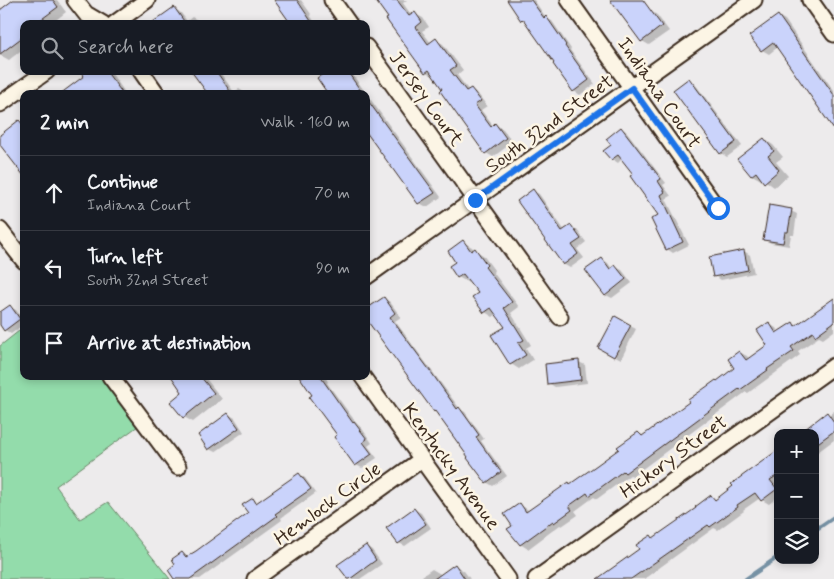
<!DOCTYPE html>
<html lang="en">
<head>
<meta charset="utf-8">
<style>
  :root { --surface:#171b24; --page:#242831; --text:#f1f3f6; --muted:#9ea1a6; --line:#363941 }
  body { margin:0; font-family:Mynerve,sans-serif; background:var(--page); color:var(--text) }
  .controls { position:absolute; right:15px; bottom:15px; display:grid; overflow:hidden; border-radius:10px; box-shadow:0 2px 8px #0003 }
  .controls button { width:45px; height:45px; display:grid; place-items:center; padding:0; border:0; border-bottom:1px solid var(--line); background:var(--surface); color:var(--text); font:25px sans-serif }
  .stop { position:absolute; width:15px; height:15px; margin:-11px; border:4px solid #1a73e8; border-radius:50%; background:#fff }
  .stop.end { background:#1a73e8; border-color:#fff; box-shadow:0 1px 5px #0008 }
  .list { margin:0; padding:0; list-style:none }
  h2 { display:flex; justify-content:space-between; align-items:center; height:65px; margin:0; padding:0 20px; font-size:21px }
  h2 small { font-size:16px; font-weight:400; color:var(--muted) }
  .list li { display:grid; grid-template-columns:32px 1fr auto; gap:15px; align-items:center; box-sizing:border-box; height:75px; padding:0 20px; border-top:1px solid var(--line) }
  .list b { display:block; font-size:19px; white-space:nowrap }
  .list p { margin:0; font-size:16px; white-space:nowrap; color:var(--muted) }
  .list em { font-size:16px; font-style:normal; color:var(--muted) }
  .icon { flex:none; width:28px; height:28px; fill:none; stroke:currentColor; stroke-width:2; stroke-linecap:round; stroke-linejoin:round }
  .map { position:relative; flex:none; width:834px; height:579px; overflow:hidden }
  .search { position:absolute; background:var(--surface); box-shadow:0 2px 8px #0003; left:20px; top:20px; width:350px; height:55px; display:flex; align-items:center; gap:12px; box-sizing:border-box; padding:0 18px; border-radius:10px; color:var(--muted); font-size:19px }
  .panel { position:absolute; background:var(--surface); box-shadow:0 2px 8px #0003; left:20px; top:90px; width:350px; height:290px; border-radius:10px }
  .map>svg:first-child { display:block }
</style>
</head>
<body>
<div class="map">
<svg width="834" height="579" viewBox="0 0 834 579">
  <rect width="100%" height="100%" fill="#edebec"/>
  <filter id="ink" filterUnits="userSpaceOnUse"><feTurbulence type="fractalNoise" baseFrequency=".02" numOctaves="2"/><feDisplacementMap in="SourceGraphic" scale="10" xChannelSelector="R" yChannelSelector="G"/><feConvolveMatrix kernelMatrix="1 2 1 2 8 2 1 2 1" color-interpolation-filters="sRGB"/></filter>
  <g filter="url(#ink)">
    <!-- green -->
    <path fill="#93dcab" stroke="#678364" d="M24,327V376H100L138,426L56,486L80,519L108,502L170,579H0V346Z"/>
    <!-- shadow -->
    <path fill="#0003" d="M15,0H57L66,12L51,24H24V48L9,60L0,55V7L4,9Z
      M275,0H301L311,14L310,15L316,24H292Z
      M377,0H407L403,3L412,16L415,14L423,18L429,27L422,31L431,43L436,40L443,44L463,70L457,75L469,91L471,89L478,94L487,106L481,110L494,127L496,125L503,129L513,142L493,157L486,153L444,89L433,76L426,72Z
      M508,0H534L547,19L552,21L571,49L570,50L595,84L580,95L574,91L556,63L528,23L522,20Z
      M611,0H637L650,11L657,15L669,31L649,45L642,41Z
      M174,8L181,13L187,21L192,17L199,21L200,24H163Z
      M778,16L785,20L834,91V127L778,47L769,54L762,50Z
      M89,71H110L126,94H63L86,77Z
      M192,71H219L234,92L239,89L247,94H209Z
      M323,71H350L441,197L427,207L419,203L366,130V94H330L325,74Z
      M689,80L695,84L742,146L727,157L721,153Z
      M621,128L627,132L666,183L663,185L671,196L666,199L689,245L673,253L667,249L660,216L634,174L622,159L618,163L612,159L613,146Z
      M764,139L773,145L783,157L776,162L788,176L774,187L763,179L761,180L752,175Z
      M533,191L539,194L565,231L571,226L577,230L586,242L577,249L584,258L570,268L563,264Z
      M791,211L797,214L794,235H791L789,246L771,243L765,239Z
      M463,242L472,247L474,250L483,255L494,270L493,272L519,307L511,313L531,345L526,348L533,360L519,369L511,364L507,327L497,314L493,317L485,312L480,293L469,280L467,282L458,277L457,262Z
      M744,251L750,255L754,273L721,280L715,276Z
      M602,259L608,263L612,269L615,267L622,270L632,283L612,298L606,295Z
      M384,298L390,302L401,317L395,321L460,409L465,412L484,439L481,441L507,476L493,486L486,482L470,457L366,317Z
      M834,298V331L823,339L819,337L798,351L800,355L748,393L746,392L633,476L630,475L597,499L594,497L575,511L578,515L562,526L560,525L528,549L520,544L514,526L520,505L527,509L529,512L569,483L572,485L621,449L639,433L644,436L736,369L739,352L747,356L749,359L769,346V324L776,328L779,333L793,323L797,326Z
      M10,307L16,310L24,321V324L11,334L5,330L0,323V314Z
      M615,318L636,329L621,359L600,348Z
      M579,362L585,365L587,383L555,387L548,383Z
      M172,376H204L222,399L193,422L184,417V392Z
      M300,376H325L328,382L327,383L358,425L361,427L372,443L368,446L377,458L362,468L356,465L314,395Z
      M834,411V440L815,454V433L829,415Z
      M228,414L235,418L244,432L215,452L209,449Z
      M778,451V483L776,484L778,487V497L769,504L762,500L760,498L743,510L744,511L718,530L714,528L644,579H599L640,549L651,536L655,539L711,497L717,500Z
      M299,474L305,478L316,493L281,518L282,520L200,579H176L177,565L182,553L189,557L249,513L253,499L259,503Z
      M414,509L421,513L431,528L405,546L399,543Z
      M366,546L372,550L382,564L360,579H349Z
      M455,565L464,571L470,579H424L422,576L432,569L442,575Z"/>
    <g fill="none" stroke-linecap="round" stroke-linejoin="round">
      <!-- stream -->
      <path stroke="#7691a4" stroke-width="4.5" d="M815,530L834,517
        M746,579L778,557"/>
    </g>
    <!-- building -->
    <path fill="#cad3fb" stroke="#3b2a1e" d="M13,0H53L58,7L35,24H24V36L0,54V10Z
      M274,0H297L313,24H291Z
      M375,0H397L409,16L415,12L422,22L416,27L428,44L436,38L456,66L450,70L466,91L471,88L481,101L475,105L491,127L495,123L506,138L485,154L440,91L442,89L429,70L425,73L386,19L388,18Z
      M507,0H531L544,18L546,16L566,45L565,46L589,80L573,92L553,64L554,63L523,19L521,21Z
      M610,0H643L662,26L641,42Z
      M174,7L186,24H150Z
      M778,15L834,95V130L773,42L761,51L749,36Z
      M80,71H106L123,94H60L84,76Z
      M191,71H216L232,94H208Z
      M327,71H347L363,94H328L317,78Z
      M689,78L736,142L720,154L673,90Z
      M366,98L435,193L418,204L366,132Z
      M19,120L24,126V176L0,145V135Z
      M621,127L661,179L658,181L665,192L661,195L683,242L666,250L651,219L658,215L630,176L633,174L618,155L611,160L603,151L611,145L606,139Z
      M764,138L774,151L768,156L779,170L764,183L756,172L751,176L737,159Z
      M533,189L562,231L571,225L581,239L572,245L578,254L563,265L517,201Z
      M769,205L792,209L788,232H785L783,243L763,240Z
      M463,240L471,251L475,248L487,265L485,267L512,302L504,308L524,340L518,343L526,355L510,365L491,335L505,327L491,308L484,313L472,297L478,293L463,274L457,278L449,266L455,262L448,251Z
      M744,250L748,270L713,277L709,257Z
      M602,258L610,269L615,265L626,279L605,296L585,270Z
      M384,297L395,313L390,317L431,372L457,409L459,407L479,435L476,437L501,472L486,483L467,458L468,457L435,411L434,412L366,319V309Z
      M834,298V322L815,336L813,332L791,347L794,351L767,369L768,370L740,390L739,389L625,473L623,471L589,496L587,493L569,506L572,510L554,523L553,521L520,545L507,529L512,526L504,514L520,503L526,512L569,482L570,484L597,465L619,449L617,447L638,432L642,436L689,402L688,400L716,380L717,381L734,368L728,359L739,351L746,360L767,345L757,330L769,322L776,333L793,322L795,326Z
      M10,305L20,319L4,331L0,325V312Z
      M615,316L631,325L614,357L598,348Z
      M579,360L581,380L547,384L545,364Z
      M171,376H200L214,393L183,418L170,402L182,392Z
      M299,376H320L353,423L354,422L367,439L363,442L372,454L355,466L334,437L337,435L309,397L312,395Z
      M827,412L834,422V431L815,445V433H800Z
      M228,413L239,428L208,450L198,435Z
      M778,450V475L770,480L777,489L761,501L755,493L737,505L738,507L710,527L708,525L631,579H597L639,549L636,545L651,535L653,538L696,508L695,507L711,495L715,500L733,486L731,484Z
      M299,473L311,489L275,514L277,516L190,579H174L168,570L175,564L172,559L182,552L186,557L196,551L248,513L242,505L253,498L256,503Z
      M414,508L426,524L398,544L386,528Z
      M366,545L376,560L350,579H348L337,565Z
      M455,564L465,579H434Z"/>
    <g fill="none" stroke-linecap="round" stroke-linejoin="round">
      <!-- minor casing -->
      <g stroke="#3b2a1e" stroke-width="19">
        <path id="minor" d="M75,0L86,14L103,24
          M332,0L349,24
          M569,0L717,208
          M810,0L834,34
          M114,24L147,0
          M366,47L560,317
          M141,71L157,94
          M0,104L47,71
          M0,230L24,261
          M366,277L754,0
          M110,376L178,467
          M362,376L508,579
          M255,579L422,459
          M536,579L834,366"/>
      </g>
      <!-- minor -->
      <use href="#minor" stroke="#fcf5e5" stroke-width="15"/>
    </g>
  </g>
  <g fill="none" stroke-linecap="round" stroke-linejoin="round" filter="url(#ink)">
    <!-- route -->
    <path stroke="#1a73e8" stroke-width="6" d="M475,200L632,88L718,208"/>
  </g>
  <g text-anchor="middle" stroke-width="5" stroke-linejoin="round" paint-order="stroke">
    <!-- street labels -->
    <g font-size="20" fill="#3b2a1e" stroke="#fcf5e5">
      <text transform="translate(660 92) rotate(55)" y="7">Indiana Court</text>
      <text transform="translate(427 98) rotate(54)" y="7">Jersey Court</text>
      <text transform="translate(549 123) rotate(-36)" y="7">South 32nd Street</text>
      <text transform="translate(673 456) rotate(-36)" y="7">Hickory Street</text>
      <text transform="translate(452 466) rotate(54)" y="7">Kentucky Avenue</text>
      <text transform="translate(327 503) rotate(-36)" y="7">Hemlock Circle</text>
    </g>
  </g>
</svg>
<div class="controls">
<button>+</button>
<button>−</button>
<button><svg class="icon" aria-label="layers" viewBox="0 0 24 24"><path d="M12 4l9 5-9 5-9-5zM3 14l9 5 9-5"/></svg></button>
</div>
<div class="stop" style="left:718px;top:208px"></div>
<div class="stop end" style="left:475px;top:200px"></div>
<div class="search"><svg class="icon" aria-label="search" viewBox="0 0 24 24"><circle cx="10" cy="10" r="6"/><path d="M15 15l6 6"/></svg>Search here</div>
<section class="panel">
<h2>2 min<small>Walk · 160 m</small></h2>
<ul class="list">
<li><svg class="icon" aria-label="ahead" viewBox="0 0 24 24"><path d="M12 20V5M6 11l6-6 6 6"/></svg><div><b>Continue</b><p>Indiana Court</p></div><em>70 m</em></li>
<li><svg class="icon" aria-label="left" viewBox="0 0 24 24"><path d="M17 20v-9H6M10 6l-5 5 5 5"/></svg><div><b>Turn left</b><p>South 32nd Street</p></div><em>90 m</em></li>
<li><svg class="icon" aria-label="arrive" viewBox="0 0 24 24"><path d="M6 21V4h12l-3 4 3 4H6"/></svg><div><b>Arrive at destination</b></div></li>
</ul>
</section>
</div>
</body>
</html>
